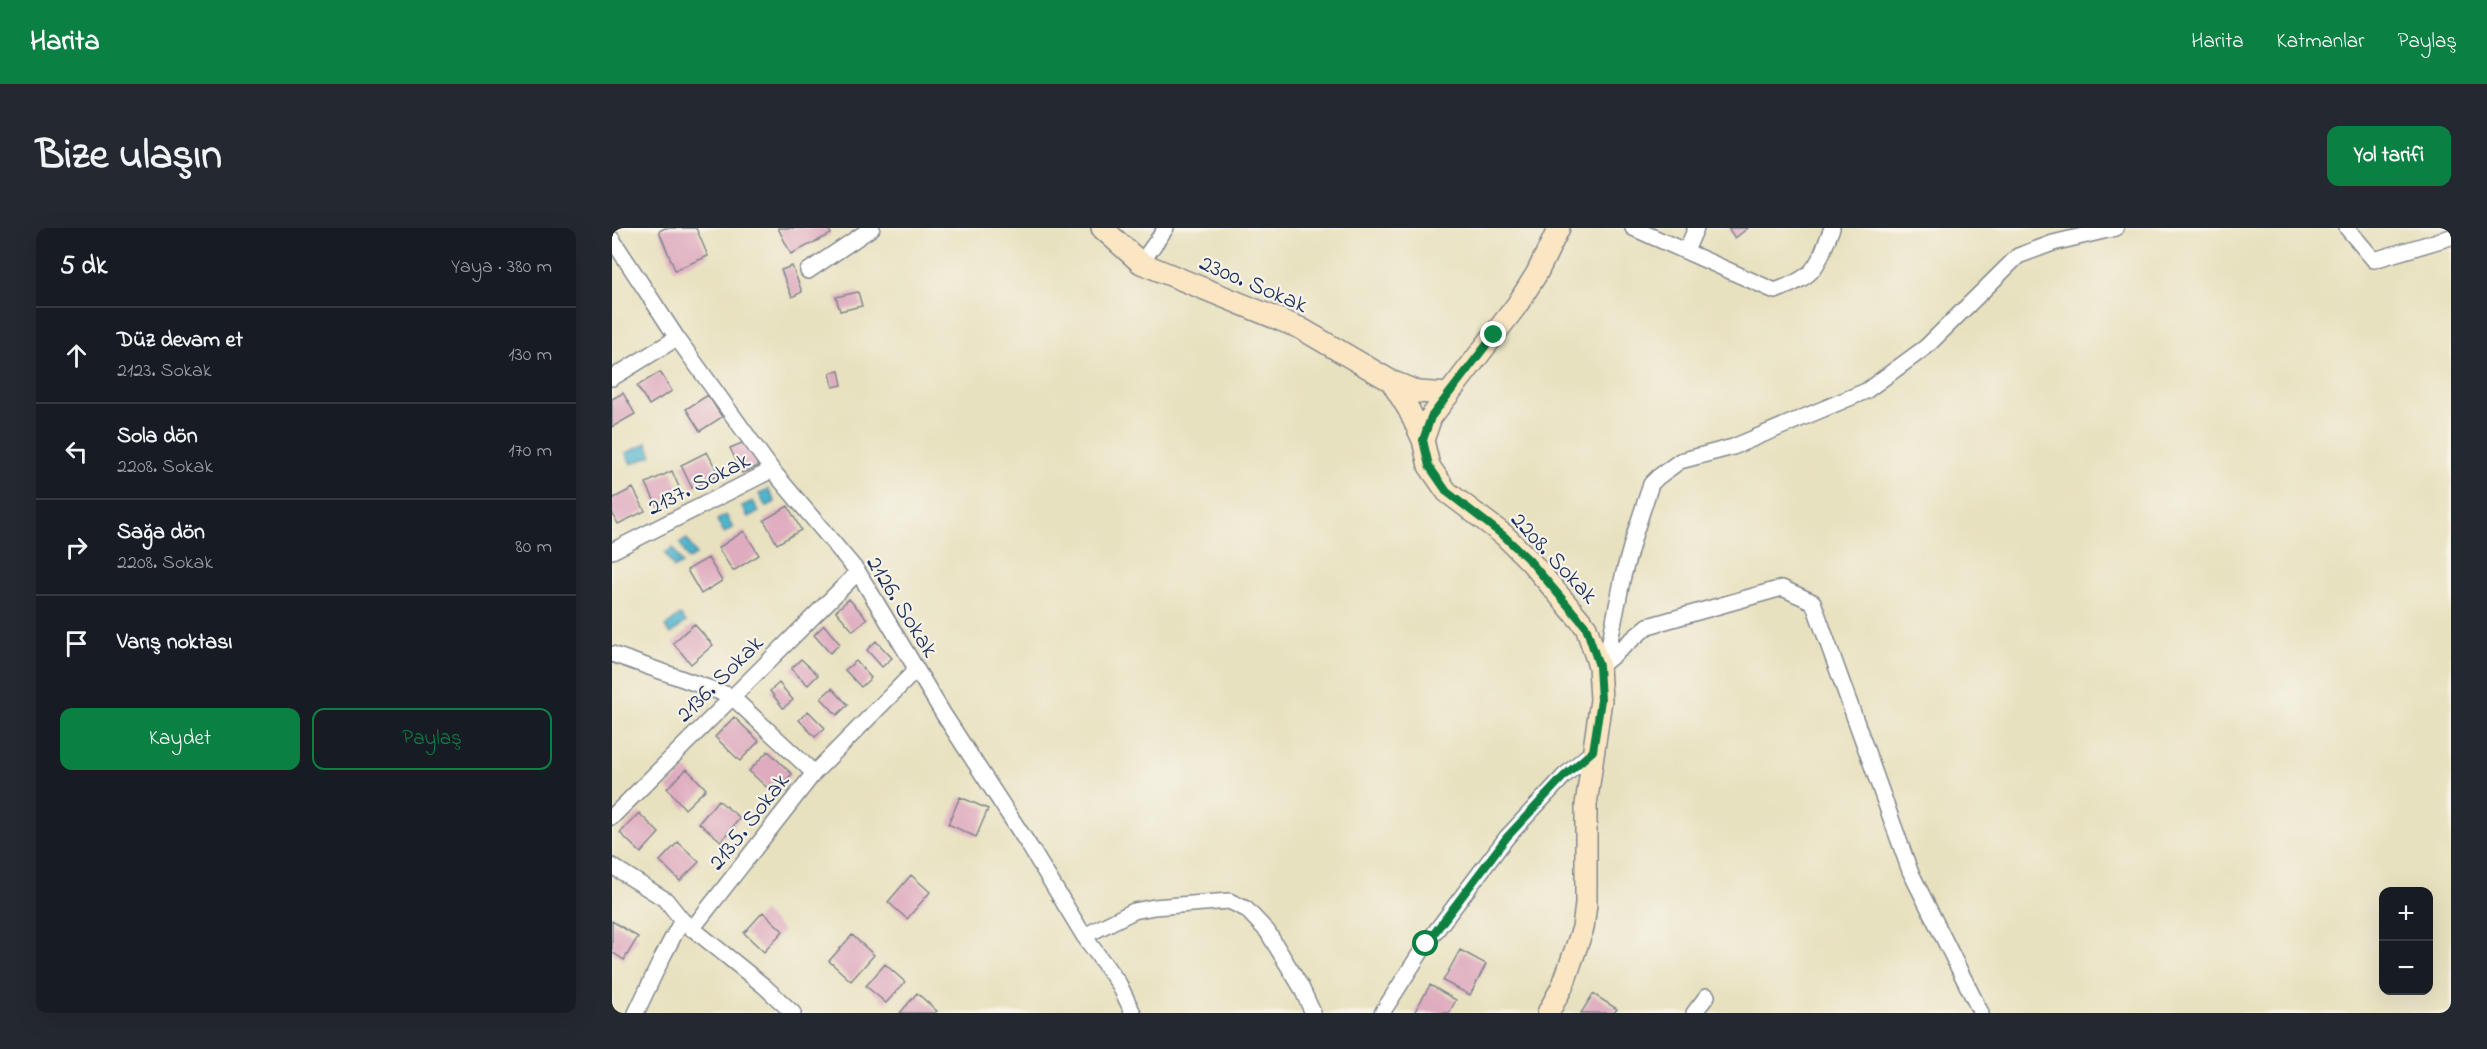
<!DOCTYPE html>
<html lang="tr">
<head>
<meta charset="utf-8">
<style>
  :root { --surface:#171b24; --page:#242831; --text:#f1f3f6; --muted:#9ea1a6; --line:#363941; --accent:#0b8043 }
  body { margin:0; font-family:"Indie Flower",sans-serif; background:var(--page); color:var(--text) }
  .controls { position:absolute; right:18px; bottom:18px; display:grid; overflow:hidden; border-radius:12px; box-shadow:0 6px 24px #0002 }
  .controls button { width:54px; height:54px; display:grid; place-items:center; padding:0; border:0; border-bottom:2px solid var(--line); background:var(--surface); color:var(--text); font:30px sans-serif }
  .stop { position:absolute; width:18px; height:18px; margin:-14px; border:4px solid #0b8043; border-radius:50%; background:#fff }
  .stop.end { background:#0b8043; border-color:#fff; box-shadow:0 2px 6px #0008 }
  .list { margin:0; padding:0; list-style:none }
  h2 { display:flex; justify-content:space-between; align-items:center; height:78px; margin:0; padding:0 24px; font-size:26px }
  h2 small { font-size:20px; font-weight:400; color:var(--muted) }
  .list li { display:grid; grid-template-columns:39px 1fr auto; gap:18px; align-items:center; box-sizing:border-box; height:96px; padding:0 24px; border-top:2px solid var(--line) }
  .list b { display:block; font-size:22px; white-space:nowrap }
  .list p { margin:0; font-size:20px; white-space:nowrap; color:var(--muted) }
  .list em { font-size:20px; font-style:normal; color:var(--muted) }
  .actions { display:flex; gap:12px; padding:18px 24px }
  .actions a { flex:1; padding:14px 0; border:2px solid var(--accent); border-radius:12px; text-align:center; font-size:21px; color:var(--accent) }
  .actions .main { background:var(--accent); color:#fff }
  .icon { flex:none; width:33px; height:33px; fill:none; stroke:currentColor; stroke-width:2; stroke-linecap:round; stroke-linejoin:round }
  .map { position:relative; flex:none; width:1839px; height:785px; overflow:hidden; border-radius:12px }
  header { display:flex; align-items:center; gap:36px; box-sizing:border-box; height:84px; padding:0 30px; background:var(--accent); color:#fff }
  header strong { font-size:28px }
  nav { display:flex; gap:33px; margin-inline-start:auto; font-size:21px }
  .intro { display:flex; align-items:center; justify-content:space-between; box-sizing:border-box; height:144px; padding:0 36px }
  h1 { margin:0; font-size:42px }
  .button { padding:15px 27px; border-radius:12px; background:var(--accent); color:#fff; font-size:21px; font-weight:700 }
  main { display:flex; gap:36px; padding:0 36px }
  aside { flex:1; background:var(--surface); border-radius:12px; box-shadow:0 6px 24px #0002 }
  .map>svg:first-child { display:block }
</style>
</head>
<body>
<header>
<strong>Harita</strong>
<nav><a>Harita</a><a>Katmanlar</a><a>Paylaş</a></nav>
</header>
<div class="intro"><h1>Bize ulaşın</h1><a class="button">Yol tarifi</a></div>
<main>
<aside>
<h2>5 dk<small>Yaya · 380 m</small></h2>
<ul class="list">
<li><svg class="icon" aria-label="ahead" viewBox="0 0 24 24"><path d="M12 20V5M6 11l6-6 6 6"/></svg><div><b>Düz devam et</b><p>2123. Sokak</p></div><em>130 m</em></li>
<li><svg class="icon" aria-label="left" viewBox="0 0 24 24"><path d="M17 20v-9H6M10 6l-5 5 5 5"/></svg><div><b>Sola dön</b><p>2208. Sokak</p></div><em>170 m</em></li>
<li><svg class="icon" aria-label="right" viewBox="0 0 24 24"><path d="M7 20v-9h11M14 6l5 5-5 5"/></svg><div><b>Sağa dön</b><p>2208. Sokak</p></div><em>80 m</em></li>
<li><svg class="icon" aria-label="arrive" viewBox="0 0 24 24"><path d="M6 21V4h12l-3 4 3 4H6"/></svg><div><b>Varış noktası</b></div></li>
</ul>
<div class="actions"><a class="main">Kaydet</a><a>Paylaş</a></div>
</aside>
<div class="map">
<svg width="1839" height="785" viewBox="0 0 1839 785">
  <rect width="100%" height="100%" fill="#f7f3e8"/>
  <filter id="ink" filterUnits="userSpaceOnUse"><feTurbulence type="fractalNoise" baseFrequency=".0167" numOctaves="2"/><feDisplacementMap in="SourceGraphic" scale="12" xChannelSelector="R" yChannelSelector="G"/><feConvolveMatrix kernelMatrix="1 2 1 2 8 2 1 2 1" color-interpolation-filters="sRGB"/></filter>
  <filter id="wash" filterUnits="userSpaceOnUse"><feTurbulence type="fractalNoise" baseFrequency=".008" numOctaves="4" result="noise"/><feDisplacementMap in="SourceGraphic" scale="24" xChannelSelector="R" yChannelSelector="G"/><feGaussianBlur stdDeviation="1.35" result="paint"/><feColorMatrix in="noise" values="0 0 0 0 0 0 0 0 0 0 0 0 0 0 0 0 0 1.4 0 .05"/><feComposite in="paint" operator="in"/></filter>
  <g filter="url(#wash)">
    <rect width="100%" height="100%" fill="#e8e1bf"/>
    <!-- water -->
    <path fill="#4eb5cd" stroke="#347296" stroke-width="1.5" d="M35,215L40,227L19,236L14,225Z
      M156,261L163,274L154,279L147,266Z
      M141,273L147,284L136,289L130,278Z
      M114,287L121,300L112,305L105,292Z
      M75,311L84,327L76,331L68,315Z
      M61,320L70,336L62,340L53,325Z
      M68,387L74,394L59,406L53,399Z"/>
    <g id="blocks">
      <!-- building -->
      <path fill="#dfabbf" d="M53,0H84L96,28L63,42L47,3Z
        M166,0H216L219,6L179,26Z
        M1116,0H1136L1123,10Z
        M180,38L190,64L180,69L169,42Z
        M246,64L250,78L228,83L224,69Z
        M227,143L230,157L221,159L218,145Z
        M48,144L60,163L37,177L25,158Z
        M11,165L23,186L0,199V171Z
        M96,167L110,189L88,203L74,181Z
        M135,213L146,238L130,245L118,220Z
        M95,224L107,247L80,260L69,237Z
        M60,243L70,266L45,278L34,255Z
        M21,260L33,283L6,296L0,284V271Z
        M176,278L189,302L165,316L152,292Z
        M132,303L147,327L121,343L106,320Z
        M96,330L110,353L89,366L75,342Z
        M237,371L255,391L241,403L224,383Z
        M82,396L101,417L79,436L61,415Z
        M212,397L228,416L218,425L202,407Z
        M264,413L280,430L270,439L255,422Z
        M189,431L206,447L196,457L179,441Z
        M244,433L259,450L249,459L233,442Z
        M167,455L181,472L171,480L158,463Z
        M220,460L236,477L225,487L209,470Z
        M196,483L213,500L203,509L187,492Z
        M122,489L147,513L128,533L103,509Z
        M156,523L180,546L161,565L137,543Z
        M75,541L94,561L73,581L55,560Z
        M348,569L376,581L364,609L336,596Z
        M106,572L128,590L109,613L87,595Z
        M27,585L47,605L29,625L8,605Z
        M66,614L87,634L68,653L48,633Z
        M299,647L318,664L295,691L276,674Z
        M151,684L171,703L152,724L132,705Z
        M0,693L26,709L12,732L0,724Z
        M240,707L262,727L239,753L217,733Z
        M848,722L874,736L858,767L831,753Z
        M273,736L293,754L274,775L254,758Z
        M818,757L844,772L837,785H802Z
        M305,765L325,783L323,785H288Z
        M981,766L1005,781L1002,785H969Z"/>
    </g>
  </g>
  <g filter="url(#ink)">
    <use href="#blocks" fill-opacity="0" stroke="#82888e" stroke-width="1.5"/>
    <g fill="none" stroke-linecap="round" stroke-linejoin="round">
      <!-- street casing -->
      <g stroke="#82888e" stroke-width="18">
        <path id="street" d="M1021,0L1163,63C1206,47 1204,40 1220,0
          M1735,0L1762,32L1839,9
          M0,11L65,110L160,242L246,344L332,487L418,619L472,708L507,756L521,785
          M1074,23L1084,0
          M529,35L554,0
          M196,43L260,0
          M0,150L65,110
          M0,323L160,242
          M0,426L119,468L202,545L80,701
          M992,435L1036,398L1170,360L1201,374L1298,643L1369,785
          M987,438L996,423L1011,348L1023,305L1039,256L1046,249L1068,233L1121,219L1254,163L1314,119L1406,28L1441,15L1504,0
          M202,545L304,442
          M0,589L246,344
          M0,638L54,672L70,692
          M472,708L522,683L542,679L617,673L634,681L655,703L689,759L701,785
          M24,785L51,728L70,692L152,758L181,785
          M770,785L814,716L895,609L952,548L981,523
          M1082,785L1095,768"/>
      </g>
      <!-- secondary casing -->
      <g stroke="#82888e" stroke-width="24">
        <path id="secondary" d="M490,0L529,35L688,100L779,153L806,164L837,166
          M779,153L797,182L811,212
          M936,785L951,757L971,700L974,676V577L989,472L987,438L974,399L918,333L892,307L835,264L817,238L811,212L819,189L905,77L925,45L947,0"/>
      </g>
      <!-- street -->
      <use href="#street" stroke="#fff" stroke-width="15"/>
      <!-- secondary -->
      <use href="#secondary" stroke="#fbe6c4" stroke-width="21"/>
    </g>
  </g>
  <g fill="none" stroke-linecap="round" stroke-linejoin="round" filter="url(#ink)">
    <!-- route -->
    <path stroke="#0b8043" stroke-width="8" d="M814,716L895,609L952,548L981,523L989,472L987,438L974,399L918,333L892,308L835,264L817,238L811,212L819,189L882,107"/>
  </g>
  <g text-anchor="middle" stroke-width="4.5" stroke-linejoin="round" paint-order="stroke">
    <!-- street labels -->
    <g font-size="24" fill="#1b2f5e" stroke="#f7f3e8">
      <text transform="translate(642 55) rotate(23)" y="8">2300. Sokak</text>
      <text transform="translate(86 255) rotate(-27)" y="8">2137. Sokak</text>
      <text transform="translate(943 329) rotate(47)" y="8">2208. Sokak</text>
      <text transform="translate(291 378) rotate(58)" y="8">2126. Sokak</text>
      <text transform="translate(107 450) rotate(-45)" y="8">2136. Sokak</text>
      <text transform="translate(136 593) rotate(-52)" y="8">2135. Sokak</text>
    </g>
  </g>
</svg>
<div class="controls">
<button>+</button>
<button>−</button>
</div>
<div class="stop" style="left:814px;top:716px"></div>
<div class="stop end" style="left:882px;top:107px"></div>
</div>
</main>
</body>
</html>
